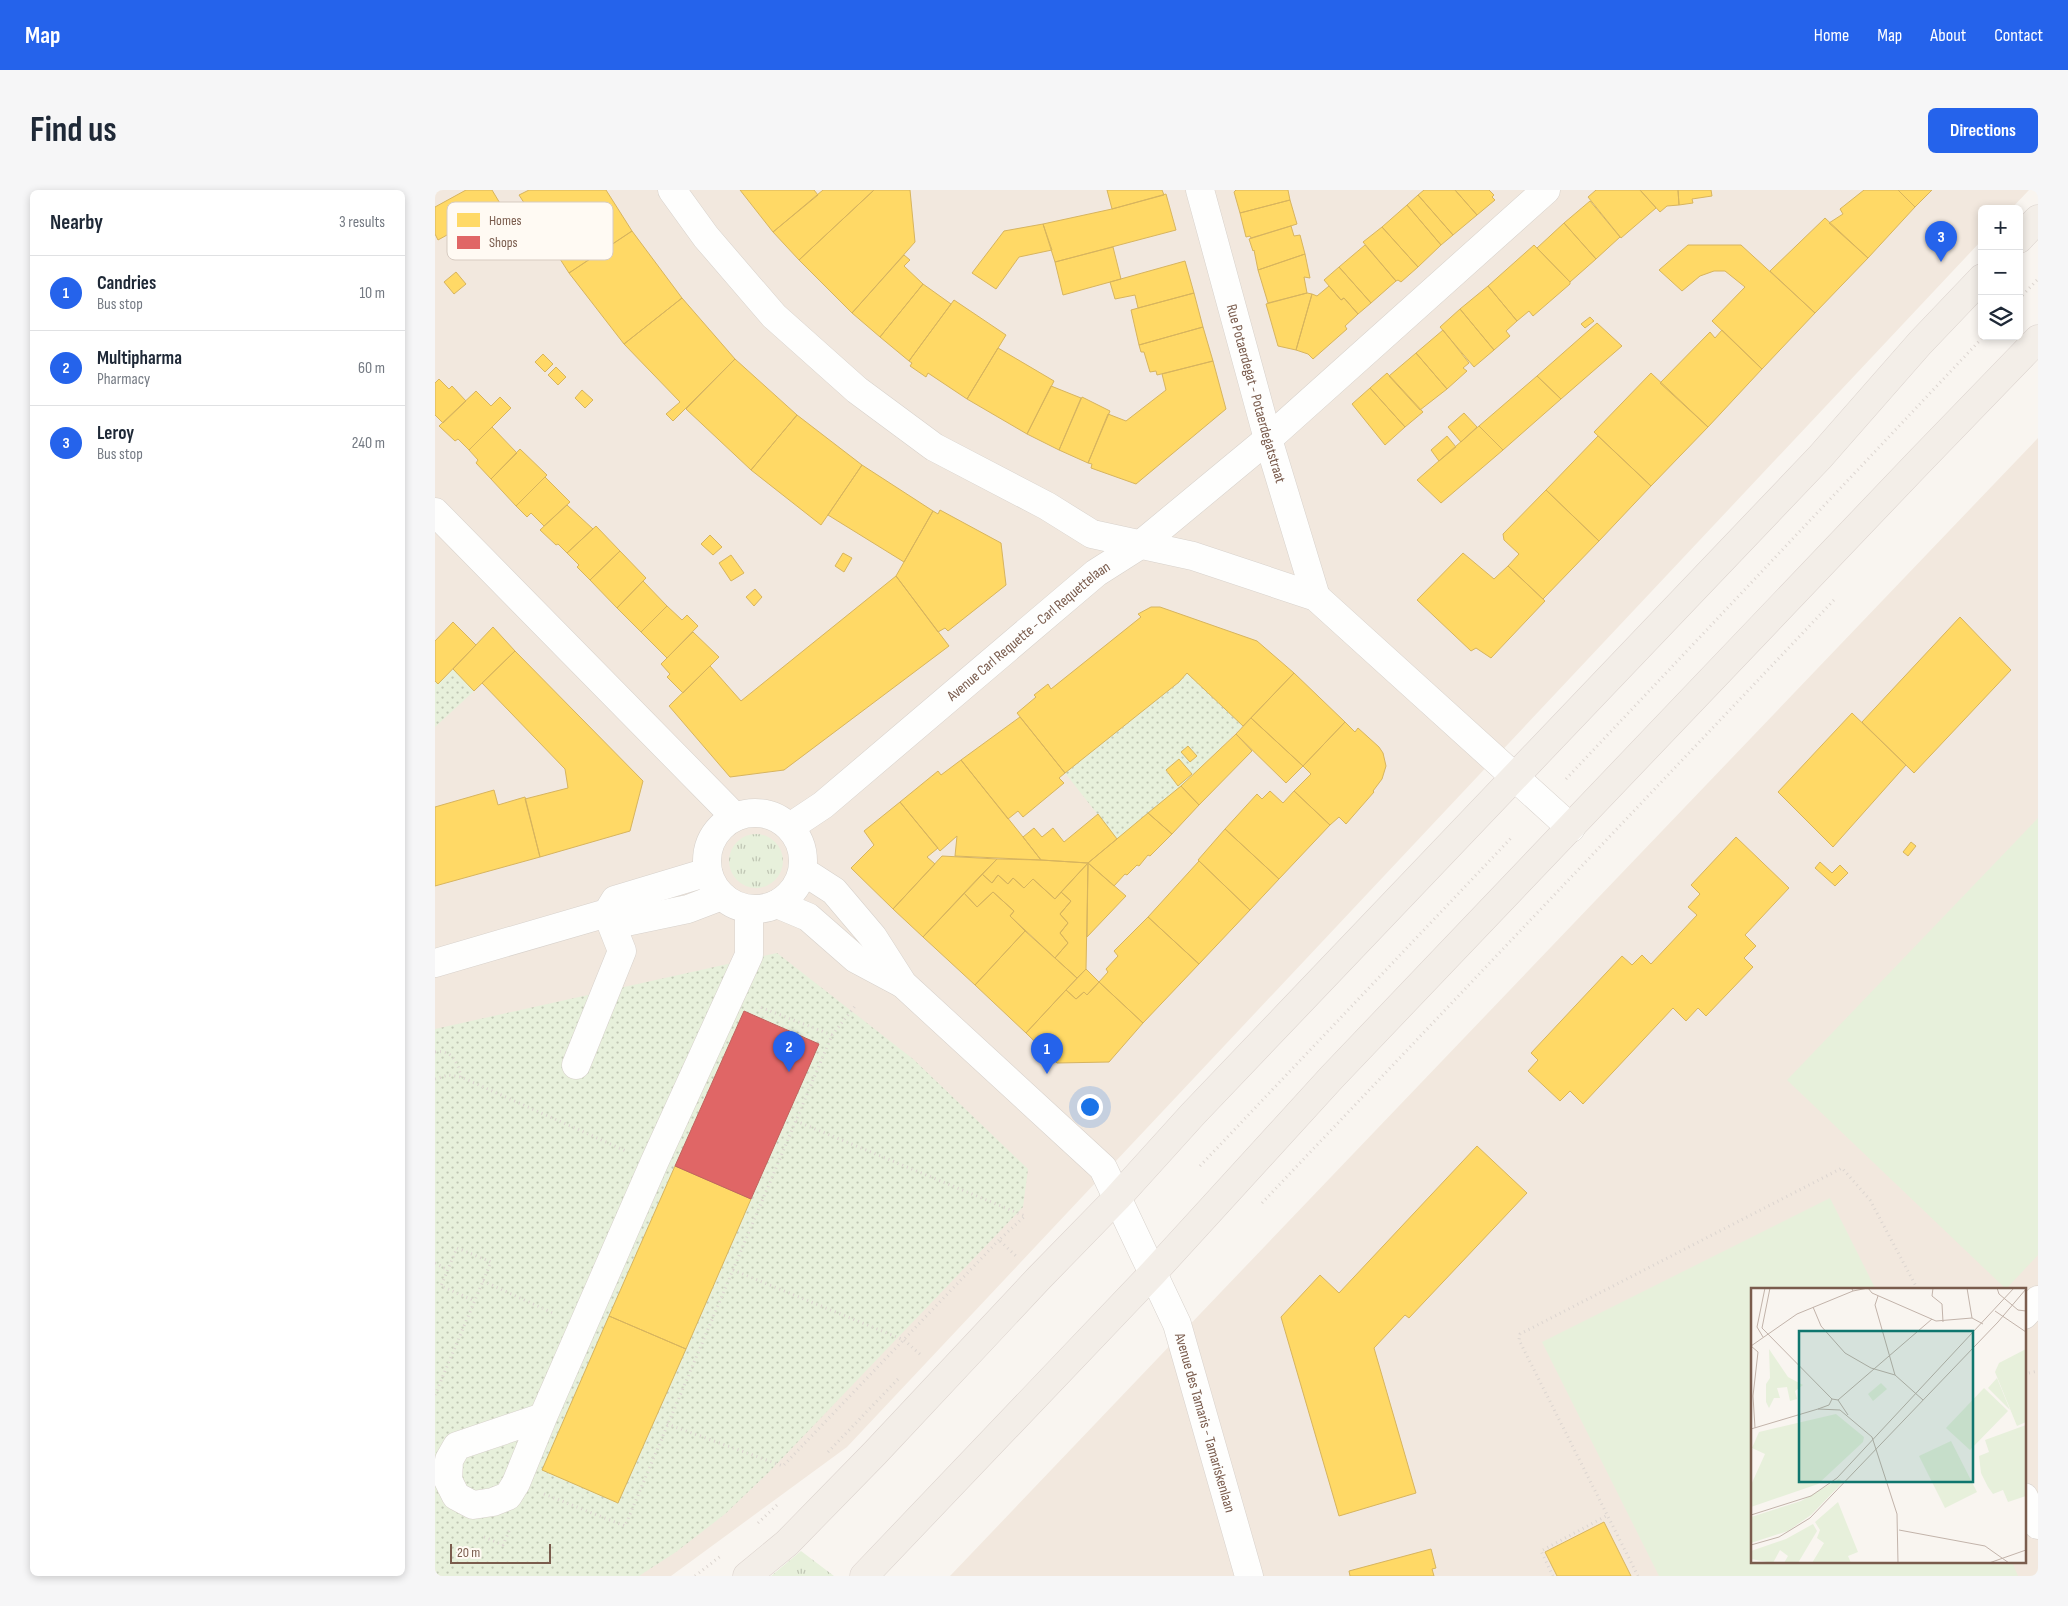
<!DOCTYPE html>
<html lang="en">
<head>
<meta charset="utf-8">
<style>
  :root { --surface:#fff; --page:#f6f6f7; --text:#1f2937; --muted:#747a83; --line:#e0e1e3; --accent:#2563eb }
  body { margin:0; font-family:"Sofia Sans Condensed",sans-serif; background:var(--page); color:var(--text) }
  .controls { position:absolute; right:15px; top:15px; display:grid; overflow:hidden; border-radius:8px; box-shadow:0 2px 8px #0003 }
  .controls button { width:45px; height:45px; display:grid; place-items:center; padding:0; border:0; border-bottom:1px solid var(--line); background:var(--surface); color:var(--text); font:25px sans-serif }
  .scale { position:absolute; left:15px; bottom:12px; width:101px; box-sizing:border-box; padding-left:5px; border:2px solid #7a5c4d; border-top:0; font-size:14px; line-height:18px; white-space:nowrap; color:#7a5c4d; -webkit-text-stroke:4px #fffaf3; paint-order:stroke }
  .you { position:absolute; left:654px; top:916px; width:18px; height:18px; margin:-12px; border:4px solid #fff; border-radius:50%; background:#1a73e8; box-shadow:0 0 0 8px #1a73e833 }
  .badge { display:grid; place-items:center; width:32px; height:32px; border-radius:50%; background:var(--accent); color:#fff; font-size:16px; font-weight:700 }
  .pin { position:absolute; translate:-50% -41px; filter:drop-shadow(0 1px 2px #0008) }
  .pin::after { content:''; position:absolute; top:26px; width:18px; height:15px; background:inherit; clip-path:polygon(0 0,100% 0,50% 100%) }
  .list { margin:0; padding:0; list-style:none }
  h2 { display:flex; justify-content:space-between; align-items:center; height:65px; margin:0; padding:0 20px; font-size:21px }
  h2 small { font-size:16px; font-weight:400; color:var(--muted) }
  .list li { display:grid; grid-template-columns:32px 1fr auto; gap:15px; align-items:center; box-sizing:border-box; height:75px; padding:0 20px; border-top:1px solid var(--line) }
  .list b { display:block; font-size:19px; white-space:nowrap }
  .list p { margin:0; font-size:16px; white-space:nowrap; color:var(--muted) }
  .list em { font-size:16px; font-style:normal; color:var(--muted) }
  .icon { flex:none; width:28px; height:28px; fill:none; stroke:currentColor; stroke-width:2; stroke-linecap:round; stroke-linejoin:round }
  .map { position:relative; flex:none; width:1603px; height:1386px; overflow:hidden; border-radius:8px }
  header { display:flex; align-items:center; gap:30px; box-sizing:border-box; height:70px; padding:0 25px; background:var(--accent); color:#fff }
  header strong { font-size:24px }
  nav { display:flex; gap:28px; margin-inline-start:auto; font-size:18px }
  .intro { display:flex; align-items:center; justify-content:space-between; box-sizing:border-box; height:120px; padding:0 30px }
  h1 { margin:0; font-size:35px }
  .button { padding:12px 22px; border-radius:8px; background:var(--accent); color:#fff; font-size:18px; font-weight:700 }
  main { display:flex; gap:30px; padding:0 30px }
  aside { flex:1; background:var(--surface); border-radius:8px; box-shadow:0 2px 8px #0003 }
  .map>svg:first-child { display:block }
</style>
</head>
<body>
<header>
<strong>Map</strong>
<nav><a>Home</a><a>Map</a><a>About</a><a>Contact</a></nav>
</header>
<div class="intro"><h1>Find us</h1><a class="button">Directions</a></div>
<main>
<aside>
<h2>Nearby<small>3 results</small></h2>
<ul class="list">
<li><span class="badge">1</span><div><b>Candries</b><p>Bus stop</p></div><em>10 m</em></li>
<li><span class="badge">2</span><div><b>Multipharma</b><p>Pharmacy</p></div><em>60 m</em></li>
<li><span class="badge">3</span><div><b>Leroy</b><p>Bus stop</p></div><em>240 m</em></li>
</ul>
</aside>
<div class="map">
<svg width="1603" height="1386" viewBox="0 0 1603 1386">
  <defs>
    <pattern id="grass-tufts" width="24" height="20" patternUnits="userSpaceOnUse" patternTransform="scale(1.25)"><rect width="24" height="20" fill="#e7f0db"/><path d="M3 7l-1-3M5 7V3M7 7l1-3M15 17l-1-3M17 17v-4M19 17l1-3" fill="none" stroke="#c0c6b4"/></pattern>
    <pattern id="park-dots" width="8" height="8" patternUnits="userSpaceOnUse" patternTransform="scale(1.25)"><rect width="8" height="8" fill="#e7f0db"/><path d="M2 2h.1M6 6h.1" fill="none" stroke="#c0c6b4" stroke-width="1.8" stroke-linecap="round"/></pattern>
  </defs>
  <rect width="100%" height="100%" fill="#f9f5f0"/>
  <!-- residential -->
  <path fill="#f2e8de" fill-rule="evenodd" d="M0,0H1594L1576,19H1547V50L412,1257L236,1386H0Z
    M1603,248V1386H515L787,1101ZM1317,1100H1589V1372H1317Z"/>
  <!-- grass -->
  <path fill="url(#grass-tufts)" d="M294 671a27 27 0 1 1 54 0a27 27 0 1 1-54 0Z
    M366,1361L399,1386H336Z"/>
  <!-- park -->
  <path fill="url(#park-dots)" fill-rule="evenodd" d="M18,479L39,501L0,537V491L3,494Z
    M752,483L808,536L746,596L682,649L630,583L744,492ZM744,569L757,584L743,595L731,581Z
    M342,763L478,869L593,979L588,1017L334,1282L290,1324L241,1362L204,1386H0V839Z"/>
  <!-- pitch -->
  <path fill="#e7f0db" d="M1603,628V1065L1571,1099L1352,890Z
    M1395,1008L1441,1100H1317V1372H1577L1583,1386H1224L1107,1152Z"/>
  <!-- homes -->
  <path fill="#ffd966" stroke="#d7b45e" d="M31,0H57L66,15L3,50L0,44V17Z
    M94,0H171L197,41L134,83L84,5Z
    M305,0H379L383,5L338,42Z
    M388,0H439L364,70L338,42Z
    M439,0H475L480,52L417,123L364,70Z
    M672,0H727L729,5L677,19Z
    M801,0H853L855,10L805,23L799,2Z
    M989,0H1020L1042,25L1018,45L983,5Z
    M1020,0H1054L1059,5L1057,7L1060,10L1042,25Z
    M1161,0H1205L1221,18L1186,48L1153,7Z
    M1205,0H1243L1244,15L1232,16L1225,22Z
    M1243,0H1276L1277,6L1257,9L1258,13L1244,15Z
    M1429,0H1463L1480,17L1433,68L1394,33L1408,24L1405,19Z
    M1463,0H1497L1480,17Z
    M731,4L741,40L620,72L608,34L677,19Z
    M983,5L1018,45L1006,55L972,15Z
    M855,10L862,34L816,48L815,46L811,47L805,23Z
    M1155,11L1185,47L1161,69L1129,33Z
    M972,15L1006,55L983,77L947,37Z
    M1390,28L1433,68L1380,123L1335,81Z
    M1129,33L1161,69L1135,92L1102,58Z
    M608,34L617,60L584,67L561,99L537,83L569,41Z
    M856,36L859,46L865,45L870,64L823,80L819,60L818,61L814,49Z
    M947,37L983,77L966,92L963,90L961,91L928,52Z
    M197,41L247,108L189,154L134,83Z
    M930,55L961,91L936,113L904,77Z
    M1099,55L1135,92V94L1098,126L1094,121L1082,131L1053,96Z
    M1253,55H1306L1380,123L1327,179L1277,131L1310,97L1290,81H1279L1265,86L1247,101L1224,80Z
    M678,57L686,89L628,105L620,72Z
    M870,64L875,88L869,87L872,103L833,113L823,80Z
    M469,65L475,70L469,76L488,94L445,147L417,123Z
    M750,71L759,103L703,118L700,105L680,109L675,92Z
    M904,77L936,113L923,124L909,108L906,110L889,90Z
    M21,82L31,94L19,104L9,92Z
    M488,94L516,114L474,171L445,147Z
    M894,96L906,110L909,108L923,124L910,136L912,139L878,169L873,164L861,160L877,104L882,106Z
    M1053,96L1082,131L1071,141L1075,146L1059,160L1025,119Z
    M759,103L768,137L704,155L696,120Z
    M872,103L877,104L861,160L843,156L831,114Z
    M247,108L300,169L238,231L231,224L245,212L189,154Z
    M519,110L571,145L532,209L493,183L491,187L475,176L477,173L474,171Z
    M1025,119L1059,160L1039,177L1005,137Z
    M1155,127L1159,131L1150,138L1146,134Z
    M1162,133L1187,156L1126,209L1102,186Z
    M768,137L778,171L722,185L721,181L715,182L709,162H706L704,155Z
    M1008,140L1034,173L1028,178L1032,181L1012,199L981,163Z
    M1287,140L1327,179L1273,237L1225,193L1275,142L1280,148Z
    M563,158L619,191L592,244L532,209Z
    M981,163L1012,199L985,220L954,186Z
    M108,164L118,174L110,182L100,172Z
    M300,169L362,225L316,280L251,219Z
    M778,171L791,219L701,294L656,278L657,274L653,273L673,224L691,231L731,200L727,184Z
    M121,177L131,187L123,195L113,185Z
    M952,183L988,222L970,237L935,198Z
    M1216,183L1273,237L1216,296L1159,242Z
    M1102,186L1126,209L1068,260L1044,236Z
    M4,189L14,199L17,196L31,211L8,233L0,225V193Z
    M616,196L646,208L624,260L592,244Z
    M935,198L970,237L950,255L917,214Z
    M147,200L158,210L150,218L140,208Z
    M41,201L56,216L65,207L76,218L34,260L23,249L20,251L4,236Z
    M647,207L675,221L653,273L624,260Z
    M1029,223L1042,237L1026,252L1013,237Z
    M362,225L427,275L386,335L316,280Z
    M1044,236L1068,260L1006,313L982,290Z
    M57,237L82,263L56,289L41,273L43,270L34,260Z
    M1012,246L1021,257L1004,271L996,260Z
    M1163,246L1216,296L1164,351L1111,300Z
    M85,259L112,285L81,316L56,289Z
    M427,275L498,321L469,372L393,325Z
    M110,287L135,312L109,336L96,323L92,327L81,316Z
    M1111,300L1164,351L1108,409L1073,376L1084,364L1069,350L1068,344Z
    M132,315L158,339L132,363L123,354L121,355L105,340Z
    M505,320L566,353L571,395L513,441L510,438L503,442L461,386L498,321L503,324Z
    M161,336L185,361L155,390L142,377L144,375L132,363Z
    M275,345L287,357L278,365L266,354Z
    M185,361L211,388L182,418L155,390Z
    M408,363L417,368L409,382L400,376Z
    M1028,363L1059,389L1073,376L1110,411L1056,468L1041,458L1036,461L982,410Z
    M296,365L309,383L296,391L284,373Z
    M461,386L514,456L349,580L295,587L234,516L275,476L306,511Z
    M208,391L232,416L206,442L182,418Z
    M320,399L327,407L319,416L311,407Z
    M232,416L247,430L252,425L263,436L232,468L206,442Z
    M716,417H725L822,451L859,483L808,536L752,483L744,492L630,583L582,523L601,507L599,505L613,494L616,499L706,427L703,424Z
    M1525,427L1576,480L1479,583L1427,532Z
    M18,432L41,455L3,494L0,491V451Z
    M58,437L80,461L39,501L18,479Z
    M258,442L284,467L248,503L232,487L235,484L226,474Z
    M80,461L208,591L195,641L105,667L90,609L133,598L130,579L47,493Z
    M859,483L910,532L868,576L816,528Z
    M1417,523L1471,575L1398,657L1343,602Z
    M585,527L630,583L624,588L629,593L588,627L583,621L573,629L526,570Z
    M816,528L868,576L851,593L801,544Z
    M910,532L920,542L923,538L944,557L948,563L951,576L947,589L938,601L939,602L911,634L904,627L895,635L859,601L876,584L868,576Z
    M801,544L817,561L764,615L746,596Z
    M753,556L762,566L755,572L746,562Z
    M744,569L757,584L743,596L731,580Z
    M526,570L588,647L606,670L520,666L522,646L505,661L465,612L503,581L506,585Z
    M746,596L764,615L737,644L713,623Z
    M59,600L63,615L90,607L105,667L0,696V617Z
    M835,601L848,613L859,601L895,635L844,689L790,639L822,604L827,609Z
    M465,612L503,658L492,667L500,674L458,719L416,678L439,655L429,641Z
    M713,623L737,644L715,666L713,665L704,676L702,675L692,685L690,684L679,696L653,673Z
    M663,624L682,649L653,673L606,670L588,647L599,638L607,647L618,638L629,652Z
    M790,639L844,689L815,720L763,670Z
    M1301,647L1354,698L1310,745L1321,756L1309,768L1318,777L1271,826L1263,818L1251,831L1238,818L1148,914L1135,901L1125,911L1093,881L1103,870L1096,863L1187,766L1197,775L1207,765L1216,774L1262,725L1253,717L1265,704L1256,695Z
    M1476,652L1481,656L1473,666L1468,662Z
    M507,666L562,669L488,747L458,719Z
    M562,669L606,670L653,673L620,709L598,689L589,698L578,688L573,694L563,685L557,693L547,684Z
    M764,671L815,720L764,774L713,727Z
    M1385,672L1397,683L1405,675L1413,683L1400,696L1380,678Z
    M653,673L651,779L642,788L620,768L633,753L625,743L633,733L625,724L636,711L626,702Z
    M653,673L691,706L652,747Z
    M547,684L557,693L563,685L573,694L578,688L589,698L598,689L620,709L626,702L636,711L625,724L633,733L625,743L633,753L620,768L575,726L579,721L558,702L542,717L529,703Z
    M558,702L579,721L575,726L590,741L540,795L488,747L529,703L542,717Z
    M713,727L764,774L708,833L664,792L673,782L671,779L683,766L679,761Z
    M590,741L642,788L591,843L540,795Z
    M651,779L664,792L652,805L649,802L641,809L631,800Z
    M664,792L708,833L674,872L622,873L591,843L631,800L641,809L649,802L652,805Z
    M1042,956L1092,1003L974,1128L970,1125L939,1158L981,1303L904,1326L846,1127L885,1085L904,1103Z
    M240,976L316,1009L251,1159L174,1126Z
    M174,1126L251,1159L183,1313L107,1280Z
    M1169,1332L1196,1386H1122L1110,1362Z
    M996,1359L1001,1378L997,1379L999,1386H915L914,1381Z"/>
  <!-- shops -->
  <path fill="#e06666" stroke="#c1635e" d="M309,821L384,854L316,1009L240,976Z"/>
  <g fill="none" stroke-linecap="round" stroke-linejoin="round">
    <!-- minor casing -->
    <g stroke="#d7d1cb" stroke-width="29">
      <g id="minor">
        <path d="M237,0L271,47L339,126L422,200L499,257L612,316L657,344L758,366L881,407L1136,638"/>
        <path id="s1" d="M765,0L833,249L881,407"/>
        <path d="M0,322L300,627"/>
        <circle cx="320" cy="671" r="48"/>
        <path id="s2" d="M355,637L388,615L661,383L705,355L833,249L1111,0"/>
        <path id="s3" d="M368,681L399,701L438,747L468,794L668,978L742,1134L814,1386"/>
        <path d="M342,714L373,727L421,769L466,793"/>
        <path d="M172,723L191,732L253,719L287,706"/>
        <path d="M0,773L172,723L180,710L273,682"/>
        <path d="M141,875L187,761L172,723"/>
        <path d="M1589,1125L1603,1110"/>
        <path d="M108,1227L22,1256L14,1270L13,1290L21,1306L38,1315L58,1312L73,1306L81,1293L108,1227L219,973L314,765V719"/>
        <path d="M1589,1307L1603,1335"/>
      </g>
    </g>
    <!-- major casing -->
    <g stroke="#dad1cc" stroke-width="29">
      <path id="major" d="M1584,49L1603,29
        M312,1386L352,1353L440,1263L604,1088L682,1008L758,924L1385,267L1485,153L1547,88
        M429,1386L718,1083L897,887L1484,272L1603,149"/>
    </g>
    <!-- path -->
    <path stroke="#dcd5d0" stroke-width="3" stroke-dasharray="1 4" stroke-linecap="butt" d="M1584,109L1603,89
      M1131,589L1549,146
      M397,845L421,815
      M0,862C17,859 23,873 26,887
      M0,889L13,885L26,887L191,961
      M361,931L590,1026L564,1050L582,1067
      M765,976L1078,646
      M827,1013L1399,410
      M0,1073L13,1080
      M298,1080L469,1150L487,1166
      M48,1091L120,1124
      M1589,1184L1603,1181
      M0,1205L56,1072L22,1058L6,1096L40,1111
      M232,1234L348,1276L564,1050
      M393,1262L465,1187
      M109,1304L190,1336L397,845L325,817
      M323,1333L342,1315
      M49,1347L68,1355L75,1339
      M260,1386L287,1365
      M1118,1386L1106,1361L1173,1325
      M1203,1386L1084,1150L1085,1144L1407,978L1435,1010L1483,1100"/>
    <!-- minor -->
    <use href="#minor" stroke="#fefefd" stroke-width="28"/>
    <!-- major -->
    <use href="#major" stroke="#f3eee8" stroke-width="28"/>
  </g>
  <g text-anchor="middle" stroke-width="5" stroke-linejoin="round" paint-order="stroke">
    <!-- street labels -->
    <g font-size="15" fill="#7a5c4d" stroke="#fffaf3">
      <text dy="5" stroke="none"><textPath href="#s1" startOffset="211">Rue Potaerdegat - Potaerdegatstraat</textPath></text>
      <text dy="5" stroke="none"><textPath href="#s2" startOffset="309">Avenue Carl Requette - Carl Requettelaan</textPath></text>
      <text dy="5" stroke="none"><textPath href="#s3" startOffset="700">Avenue des Tamaris - Tamariskenlaan</textPath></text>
    </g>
  </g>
  <!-- overview -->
  <g transform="translate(1316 1098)">
    <rect width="275" height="275" fill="#f9f5f0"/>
    <path d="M88,191L92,194L60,227L37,243L0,255V229L50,213Z" fill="#e7f0db"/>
    <path d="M18,61L37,89L52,97L44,103L46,111L39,113L36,99L26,100L29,110H23L18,120L15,114V96L19,90ZM246,90L259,122L237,100ZM130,95L136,101L122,113L117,106ZM85,126L113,149L112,154L67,196L0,219V197L14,166L1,160L8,144ZM87,214L107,264L97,268L100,275H61L73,255L66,250L69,242L64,234ZM62,236L66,243L47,275H33L37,268L29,262L22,275L0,271V263L35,251Z" fill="#e7f0db"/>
    <path d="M275,61V134L266,138L244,84L248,75ZM233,100L257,123L219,162L195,140ZM275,137V208L257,214L252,202L242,206L237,199L230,185L228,168L238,164L234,152ZM200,153L226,204L194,220L168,168Z" fill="#e7f0db"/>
    <path fill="none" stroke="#c2b3aa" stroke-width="1" d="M19,0L11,40L81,111L87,112L97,127M182,0L181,8L191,16L192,34M216,0L221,30M246,0L248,6L267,22L275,23M101,1L102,3L117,0L121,5L185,33L221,30L232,36M127,8L124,17L144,87M62,19L70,38L94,65L120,80L144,87L172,112M244,23L275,44M12,49L6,39L14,0M87,112L181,31M67,121L89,122L121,149L146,226L147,275M4,140L2,108L7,64L0,58L46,26L102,3M0,141L67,121L78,117L81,111M0,227L60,208L86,190L263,0M148,242L234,258L258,275M0,257L28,249L59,230L247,34L275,1M238,275L275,262"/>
    <path fill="#0f766e" fill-opacity="0.15" stroke="#0f766e" stroke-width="2.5" d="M48,43H222V194H48Z"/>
    <rect width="275" height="275" fill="none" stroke="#7a5c4d" stroke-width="2.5"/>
  </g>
  <!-- legend -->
  <rect x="12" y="12" width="166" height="58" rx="8" fill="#fffaf3" stroke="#d7cbc1" stroke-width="1"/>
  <rect x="22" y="23" width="23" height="14" fill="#ffd966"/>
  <rect x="22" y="46" width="23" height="13" fill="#e06666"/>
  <g font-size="14" fill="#7a5c4d">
    <text x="54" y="35">Homes</text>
    <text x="54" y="57">Shops</text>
  </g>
</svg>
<div class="controls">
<button>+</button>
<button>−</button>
<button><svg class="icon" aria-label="layers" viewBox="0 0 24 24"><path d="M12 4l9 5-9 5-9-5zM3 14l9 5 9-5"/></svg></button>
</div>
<div class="scale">20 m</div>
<div class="you"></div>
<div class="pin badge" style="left:612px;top:884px">1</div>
<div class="pin badge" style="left:354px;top:882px">2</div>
<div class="pin badge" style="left:1506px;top:72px">3</div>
</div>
</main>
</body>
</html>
